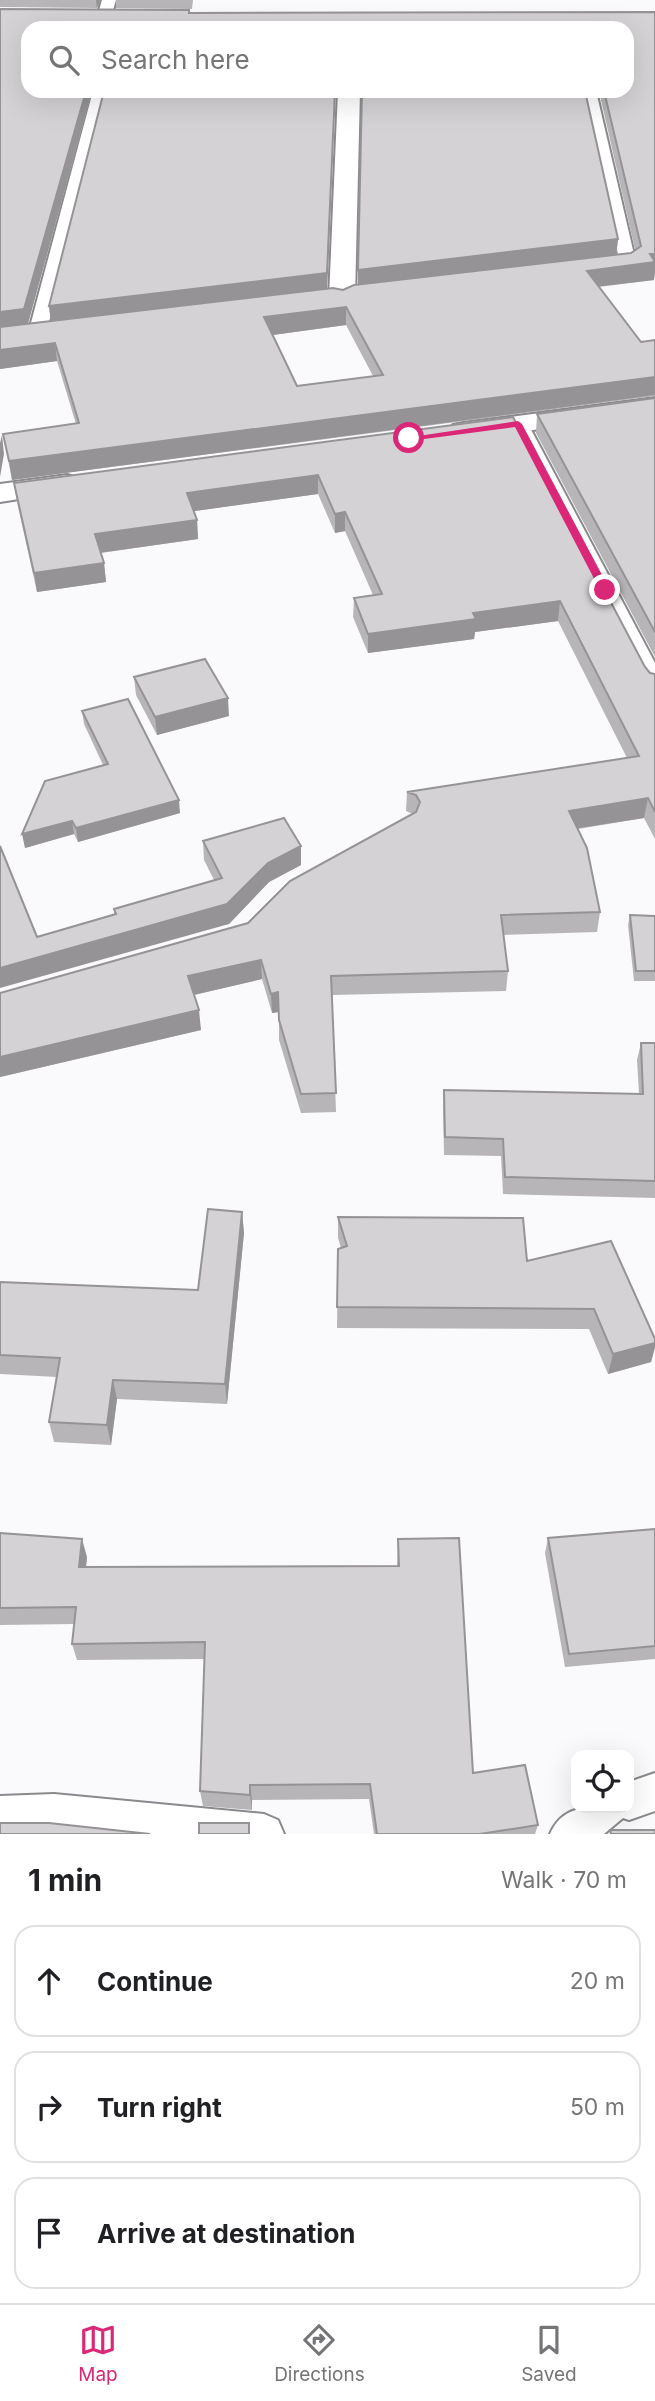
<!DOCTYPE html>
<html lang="en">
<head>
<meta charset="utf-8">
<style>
  :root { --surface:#fff; --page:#f6f6f6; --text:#202124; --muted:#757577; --line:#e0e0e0; --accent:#db2777 }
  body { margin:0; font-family:Inter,sans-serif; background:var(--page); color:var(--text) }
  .controls { position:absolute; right:21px; bottom:21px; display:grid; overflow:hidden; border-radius:14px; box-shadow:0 7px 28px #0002 }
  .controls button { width:63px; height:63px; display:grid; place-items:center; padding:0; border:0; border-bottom:2px solid var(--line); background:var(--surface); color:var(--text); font:35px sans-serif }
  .stop { position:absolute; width:21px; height:21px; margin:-16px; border:5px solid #db2777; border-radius:50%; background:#fff }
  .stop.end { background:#db2777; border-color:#fff; box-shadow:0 2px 7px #0008 }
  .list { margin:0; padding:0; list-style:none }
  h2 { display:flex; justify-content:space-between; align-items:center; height:91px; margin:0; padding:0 28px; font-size:30px }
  h2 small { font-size:23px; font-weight:400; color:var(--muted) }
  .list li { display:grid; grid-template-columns:46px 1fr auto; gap:21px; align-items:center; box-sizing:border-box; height:112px; margin:0 14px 14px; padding:0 14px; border:2px solid var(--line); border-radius:21px }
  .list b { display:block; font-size:26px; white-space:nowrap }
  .list em { font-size:23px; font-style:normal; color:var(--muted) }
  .icon { flex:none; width:38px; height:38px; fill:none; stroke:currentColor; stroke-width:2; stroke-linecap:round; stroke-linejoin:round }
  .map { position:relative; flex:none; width:655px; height:1834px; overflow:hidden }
  .search { position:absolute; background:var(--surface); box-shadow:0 7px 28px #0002; left:21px; right:21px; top:21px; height:77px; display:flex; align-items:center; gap:18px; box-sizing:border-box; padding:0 24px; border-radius:21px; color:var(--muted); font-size:26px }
  .sheet { height:469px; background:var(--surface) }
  nav { display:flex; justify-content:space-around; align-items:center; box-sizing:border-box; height:98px; border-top:2px solid var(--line); background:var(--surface); font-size:19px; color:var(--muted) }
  nav a { display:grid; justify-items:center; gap:4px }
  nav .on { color:var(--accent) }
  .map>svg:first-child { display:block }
</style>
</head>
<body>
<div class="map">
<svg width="655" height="1834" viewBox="0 0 655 1834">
  <rect width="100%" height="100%" fill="#fafafd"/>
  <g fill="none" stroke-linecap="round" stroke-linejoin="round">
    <!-- service casing -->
    <g stroke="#8a8a8d" stroke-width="4">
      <path id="service" d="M102,0H116L111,17L104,21L97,17Z
        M93,91H107L46,334L37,339L28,334Z
        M582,91H596L636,263L634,267L603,271L595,266L597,262L619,259Z
        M518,418L528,424L655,663V692L647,690L644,685L508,424Z
        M655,1773V1811L629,1820L623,1818L604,1834H550C565,1800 596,1808 629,1808V1782Z
        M54,1794L264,1814L278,1820L284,1834H0V1796Z"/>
    </g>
    <!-- minor casing -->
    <g stroke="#8a8a8d" stroke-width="4">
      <path id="minor" d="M338,91H360L355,298L351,303L342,306L333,303L329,298Z
        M655,398V414L463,439L453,437L449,431L453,425L463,423Z
        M67,475L77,478L82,484L77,490L0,502V484Z"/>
    </g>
    <!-- service -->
    <use href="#service" fill="#fff" fill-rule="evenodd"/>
    <!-- minor -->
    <use href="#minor" fill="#fff" fill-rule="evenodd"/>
  </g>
  <!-- wall -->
  <path fill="#b7b5b7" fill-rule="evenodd" d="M0,0H101L97,8L0,7Z
    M116,0H193L192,9L116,8Z
    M0,9L190,13L655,12V271L654,280L599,287L641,342L655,340V396L12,480L3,434L76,424L57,361L0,369ZM28,28H627V91H599L635,250L631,253L616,255L618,239L343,290L327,289L335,91H104L49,306L51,321L28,324L92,91ZM346,325L373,376L297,386L273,335Z
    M655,398V657L536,433L537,414Z
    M513,417L645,667L650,673L655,674V839L644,818L578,829L600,912L597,932L503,935L508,971L506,991L332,995L336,1112L301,1113L279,1040V1012L272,1013L262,979L194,995L201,1030L0,1077V993L248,923L413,814L406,811L407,792L627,758L558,621L475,632L474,639L368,653L353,617L354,598L373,595L345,531L335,533L318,494L194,511L197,520L198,539L101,553L104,563L106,582L37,592L17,502L14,483Z
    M134,677L229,716L157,735L136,695Z
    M82,711L180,813L78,842L74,834L25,848L103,765L84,724Z
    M203,841L301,865L269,882L229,924L37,937L114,915V909L214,880L204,860Z
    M630,915L655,916V981H634L628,925Z
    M641,1043H655V1198L503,1194L501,1156L444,1155L443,1108L444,1090L639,1094L637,1060Z
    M242,1212L244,1233L227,1404L117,1399L111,1445L54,1442L49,1422L57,1377L0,1374V1282L198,1290Z
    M338,1217L527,1261L655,1339V1347L651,1362L608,1374L589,1329L337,1328L338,1249L341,1248L338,1238Z
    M655,1529V1659L565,1667L545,1553L548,1538Z
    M0,1533L87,1557L86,1567L397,1566L398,1539L473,1773L538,1825L535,1834H374L369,1799L252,1800V1810L203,1806L200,1791L205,1659L77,1660L72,1644L74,1624L0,1625Z"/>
  <!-- shaded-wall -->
  <path fill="#959395" d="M96,0H101L97,8Z
    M86,91H92L27,327L0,331V312Z
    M335,91L327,291L51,324L49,306Z
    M618,239L616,257L358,287V270Z
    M650,254H655V271L654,280L585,288L587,271Z
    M346,307V325L265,336L264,317Z
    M55,343L57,361L0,369V350Z
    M655,377V395L12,480L9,461Z
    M2,435L4,454L0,477V443Z
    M318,475V494L188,512L187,493Z
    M345,512V531L335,533V514Z
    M197,520L198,539L98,553L95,534Z
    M104,563L106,582L37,592L34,573Z
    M560,601L558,621L475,632L474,639L368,653V634L473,613Z
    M228,698L229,716L157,735L155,717Z
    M648,798L644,818L566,830L569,811Z
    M179,800L180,813L78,842L76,828Z
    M72,821L74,834L25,848L22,834Z
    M301,846V865L269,882L229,924L0,988V968L268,863Z
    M261,960L262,979L189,996L188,976Z
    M278,992L279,1012L272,1013L271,994Z
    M199,1010L201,1030L0,1077V1057Z
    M242,1212L244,1233L227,1404L225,1384Z
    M655,1343V1347L651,1362L608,1374L613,1354Z
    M113,1380L117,1399L111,1445L107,1425Z
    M82,1539L87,1557L84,1585L79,1567Z
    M250,1785L252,1800V1810L250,1795Z"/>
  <!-- building -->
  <path fill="#d5d2d5" stroke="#959395" stroke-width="2" fill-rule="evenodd" d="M0,9L189,10V13L655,12V254H650L655,262L587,271L641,342L655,340V377L9,461L3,434L79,423L55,343L0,350V327L333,288L343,290L354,285L631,253L641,246L604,91H627V28H28V91H86L24,309L0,312ZM346,307L383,375L297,386L264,317Z
    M104,91H335L327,273L49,306Z
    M362,91H585L618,239L358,270Z
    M655,398V632L537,414Z
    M513,417L645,667L650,673L655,674V812L648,798L569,811L587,848L600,912L501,915L508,971L331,976L336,1093L301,1094L279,1020L278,992L271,994L261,960L188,976L199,1010L0,1057V993L248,923L290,881L416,812L420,802L416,795L407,792L639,756L560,601L473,613L476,619L368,634L354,598L382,594L345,512L335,514L318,475L187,493L197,520L95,534L104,563L34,573L14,483Z
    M205,659L228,698L155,717L134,677Z
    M128,699L179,800L76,828L72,821L22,834L45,781L108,764L82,711Z
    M284,818L301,846L268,863L227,904L0,968V846L37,937L116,914L114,909L222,878L203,841Z
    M630,915L655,916V971H636Z
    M641,1043H655V1181L505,1177L503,1139L445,1137L444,1090L643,1094Z
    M208,1209L242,1212L225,1384L113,1380L107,1425L49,1422L60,1358L0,1355V1282L198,1290Z
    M338,1217L523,1218L527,1261L611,1241L655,1339V1343L613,1354L594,1309L337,1307L338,1249L347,1246Z
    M655,1529V1646L569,1654L548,1538Z
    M0,1533L82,1539L79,1567L399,1566L398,1539L459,1538L473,1773L525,1765L538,1825L480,1834H377L370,1784L250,1785V1795L200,1791L205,1642L72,1644L76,1607L0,1608Z
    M0,1823H49L150,1834H0Z
    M199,1823H249V1834H199Z
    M610,1830H655V1834H611Z"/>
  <!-- route -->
  <path fill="#db2777" d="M518,421L522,424L610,590L608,592L600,590L515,427L409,441L405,438Z"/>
</svg>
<div class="controls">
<button><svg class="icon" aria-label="locate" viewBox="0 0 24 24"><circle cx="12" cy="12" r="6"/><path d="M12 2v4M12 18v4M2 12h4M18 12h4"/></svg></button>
</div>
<div class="stop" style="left:409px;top:438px"></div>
<div class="stop end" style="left:605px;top:590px"></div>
<div class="search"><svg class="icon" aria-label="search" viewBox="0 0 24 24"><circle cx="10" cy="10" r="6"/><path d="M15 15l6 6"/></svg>Search here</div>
</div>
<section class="sheet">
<h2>1 min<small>Walk · 70 m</small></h2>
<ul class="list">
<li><svg class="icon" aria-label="ahead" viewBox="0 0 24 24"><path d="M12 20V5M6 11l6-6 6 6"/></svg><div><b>Continue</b></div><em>20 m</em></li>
<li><svg class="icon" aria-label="right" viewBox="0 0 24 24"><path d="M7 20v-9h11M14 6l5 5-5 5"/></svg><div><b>Turn right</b></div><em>50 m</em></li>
<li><svg class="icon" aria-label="arrive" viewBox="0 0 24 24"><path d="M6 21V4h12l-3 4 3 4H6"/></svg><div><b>Arrive at destination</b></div></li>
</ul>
</section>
<nav>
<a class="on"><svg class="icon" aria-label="map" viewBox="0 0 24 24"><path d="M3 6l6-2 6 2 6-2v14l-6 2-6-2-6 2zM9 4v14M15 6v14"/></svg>Map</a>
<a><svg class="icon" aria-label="directions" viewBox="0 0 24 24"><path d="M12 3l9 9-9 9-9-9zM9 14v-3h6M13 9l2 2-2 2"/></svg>Directions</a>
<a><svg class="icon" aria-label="saved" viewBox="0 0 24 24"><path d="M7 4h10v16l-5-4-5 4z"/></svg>Saved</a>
</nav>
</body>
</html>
